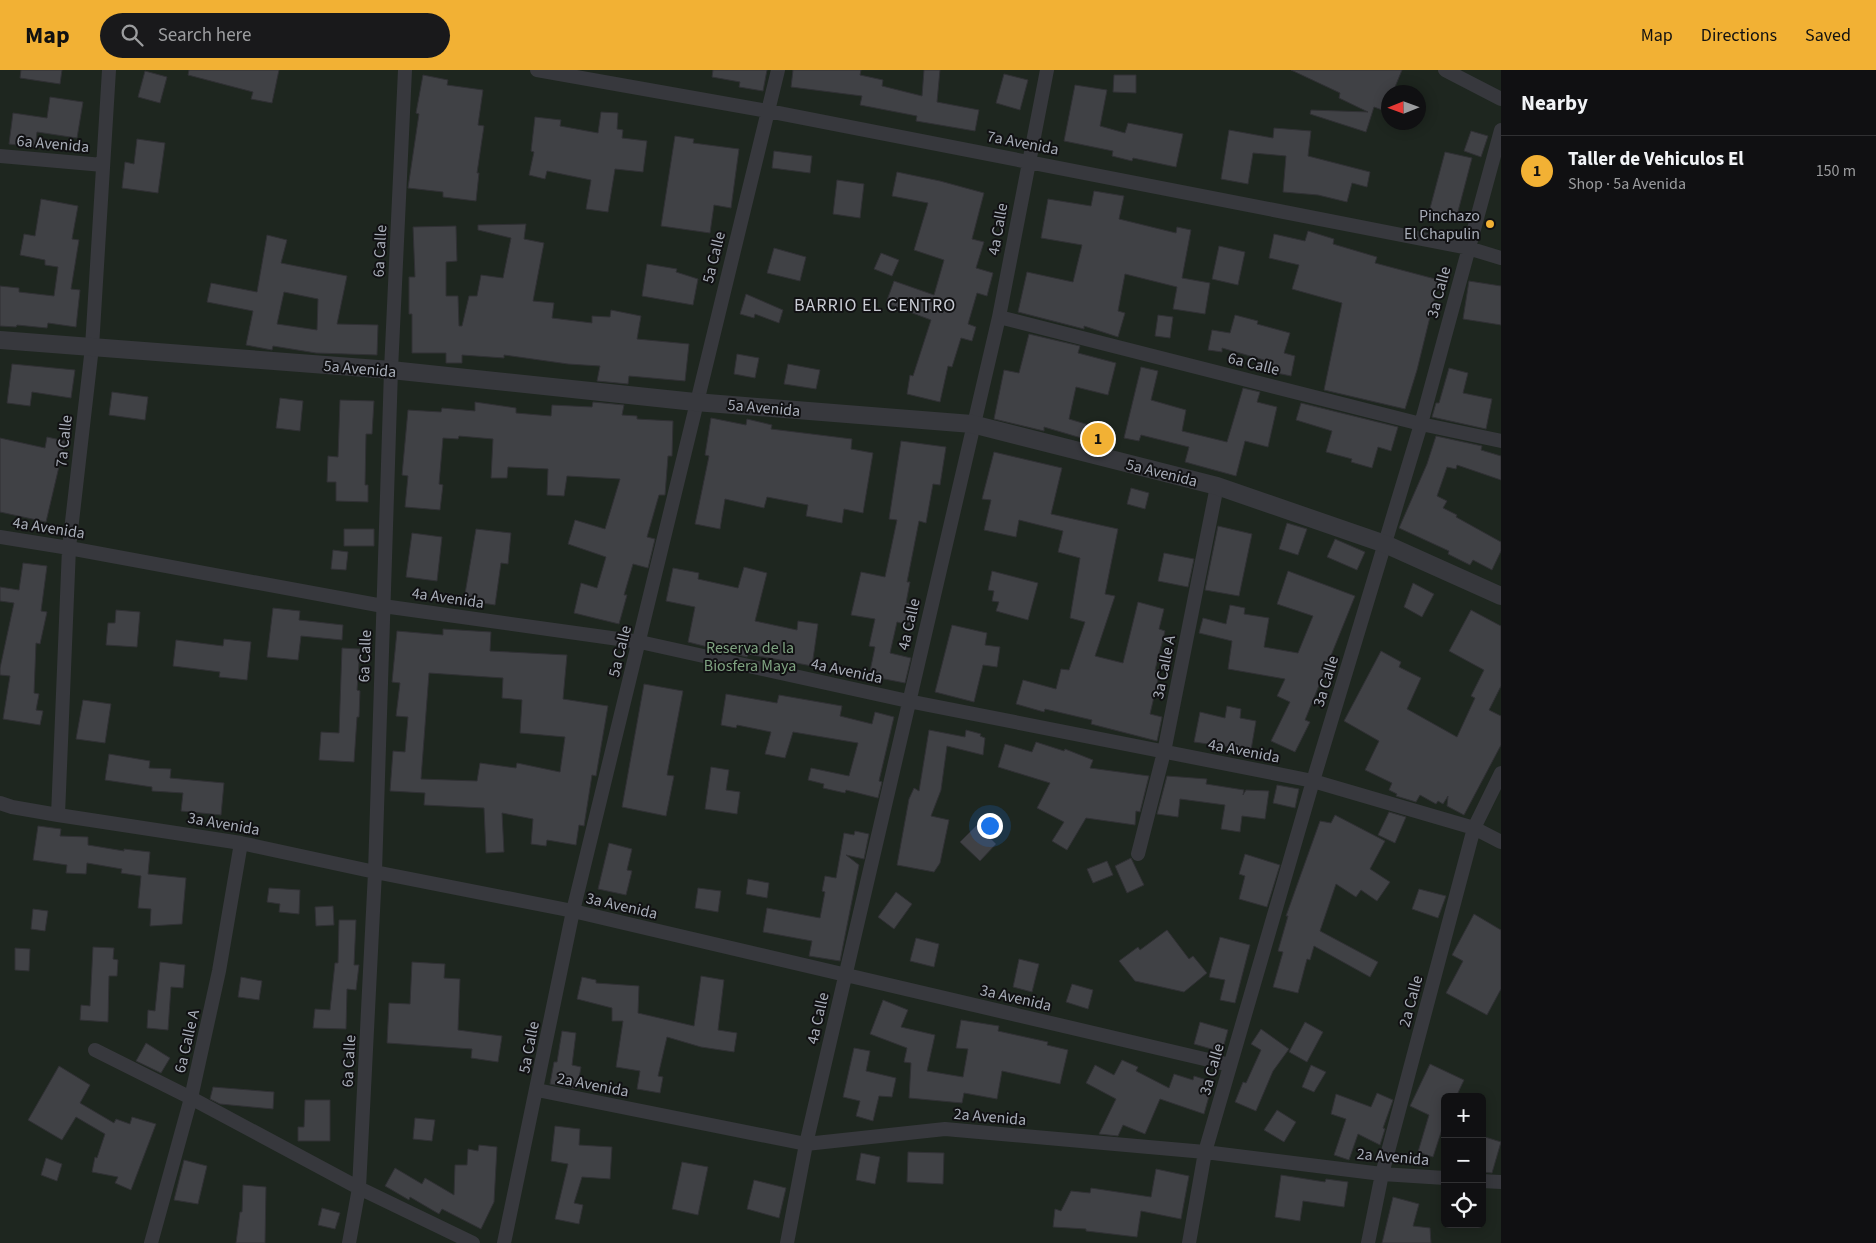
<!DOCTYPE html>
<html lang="en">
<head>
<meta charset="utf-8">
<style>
  :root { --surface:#101012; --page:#19191b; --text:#f1f3f6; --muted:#9c9d9f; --line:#303032; --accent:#f2b134 }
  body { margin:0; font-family:"Source Sans 3",sans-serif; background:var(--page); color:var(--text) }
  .controls { position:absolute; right:15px; bottom:15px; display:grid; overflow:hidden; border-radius:8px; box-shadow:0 2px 12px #0003 }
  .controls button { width:45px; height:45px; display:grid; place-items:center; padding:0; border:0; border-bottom:1px solid var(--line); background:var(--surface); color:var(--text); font:25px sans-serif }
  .compass { position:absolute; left:1381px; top:15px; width:45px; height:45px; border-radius:50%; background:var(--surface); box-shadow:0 2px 12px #0003; rotate:269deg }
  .you { position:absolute; left:989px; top:755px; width:18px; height:18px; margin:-12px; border:4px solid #fff; border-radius:50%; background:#1a73e8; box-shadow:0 0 0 8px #1a73e833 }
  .badge { display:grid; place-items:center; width:32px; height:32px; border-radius:50%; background:var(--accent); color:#111; font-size:16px; font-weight:700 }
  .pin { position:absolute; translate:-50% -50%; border:2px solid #fff; box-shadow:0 1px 5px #0006 }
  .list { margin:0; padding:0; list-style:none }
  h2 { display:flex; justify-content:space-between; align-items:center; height:65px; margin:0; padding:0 20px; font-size:21px }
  h2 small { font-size:16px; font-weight:400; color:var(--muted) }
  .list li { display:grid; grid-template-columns:32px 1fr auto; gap:15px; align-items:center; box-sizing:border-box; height:70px; padding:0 20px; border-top:1px solid var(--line) }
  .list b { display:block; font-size:19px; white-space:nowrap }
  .list p { margin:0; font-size:16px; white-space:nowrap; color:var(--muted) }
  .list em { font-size:16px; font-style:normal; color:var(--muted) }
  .icon { flex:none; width:28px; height:28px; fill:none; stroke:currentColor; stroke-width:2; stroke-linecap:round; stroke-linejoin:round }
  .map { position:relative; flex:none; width:1501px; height:1173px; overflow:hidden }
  header { display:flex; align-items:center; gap:30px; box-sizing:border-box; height:70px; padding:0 25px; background:var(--accent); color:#111 }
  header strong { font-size:24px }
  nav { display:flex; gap:28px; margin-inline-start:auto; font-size:18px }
  .search { width:350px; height:45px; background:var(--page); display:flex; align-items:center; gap:12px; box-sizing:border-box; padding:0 18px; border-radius:28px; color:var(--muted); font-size:19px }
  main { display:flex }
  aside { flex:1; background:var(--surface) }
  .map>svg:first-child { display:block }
</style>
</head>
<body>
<header>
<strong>Map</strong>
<div class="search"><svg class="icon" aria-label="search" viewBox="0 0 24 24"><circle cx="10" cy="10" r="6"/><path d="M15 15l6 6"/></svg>Search here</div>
<nav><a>Map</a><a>Directions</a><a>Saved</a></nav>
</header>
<main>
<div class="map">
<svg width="1501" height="1173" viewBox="0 0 1501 1173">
  <rect width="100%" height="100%" fill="#161618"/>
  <!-- green -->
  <path fill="#1e261f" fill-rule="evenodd" d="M0,0H1501V1173H0ZM1388,22H1418V52H1388ZM1445,1027H1482V1154H1445Z"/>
  <!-- building -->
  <path fill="#404145" stroke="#303034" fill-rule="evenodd" d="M21,0H62L60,14L20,8Z
    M189,0H279L272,33L251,29L253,22L188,5Z
    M713,0H767L763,21L739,17L740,12L712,7Z
    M793,0H861L860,5L883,10L882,16L922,26L924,0H940L937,32L979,40L975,61L916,51L917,46L860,35L862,26L791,17Z
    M1291,0H1402L1393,22H1388V34L1385,41L1374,37L1366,62L1310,44L1311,40L1368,42L1339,28L1340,23Z
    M145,1L167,7L160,33L138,27Z
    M1004,4L1028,10L1020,40L996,33Z
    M423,5L448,10L447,15L483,20L478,55L484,56L477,103H479L476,131L443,127V122L408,118L419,44L416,43Z
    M1114,5H1136V23L1113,22Z
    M1075,15L1107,20L1100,56L1125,63L1128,53L1183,64L1176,97L1133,88L1132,91L1112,86L1113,81L1064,71Z
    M50,27L83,32L77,68L37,62L35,77L9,74L13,43L47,48Z
    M601,42L618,43L617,59L623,60L622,68L647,71L643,102L615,99L608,142L586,139L591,110L547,101L545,109L529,105L534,82L531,81L535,47L561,50L560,56L598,63Z
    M1274,58L1311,61L1308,86L1370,102L1367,117L1352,113L1347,132L1318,125L1283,122L1286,86L1253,83L1248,114L1221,109L1229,60L1273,68Z
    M1471,61L1488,66L1481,87L1464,81Z
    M675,66L694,69L693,73L739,79L731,138L714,135L710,163L661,156Z
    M137,69L165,73L158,123L122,118L125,92L134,94Z
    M774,81L812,86L810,103L772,98Z
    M1445,82L1472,88L1456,149L1429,142Z
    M897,102L940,111L984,123L972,169L984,172L976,198L993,203L987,226L977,223L968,254L976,257L972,271L961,268L952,297L948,296L940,332L907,324L910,305L913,306L931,250L886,233L894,211L934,225L944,190L914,180L928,133L892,126Z
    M837,110L864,114L860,148L833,144Z
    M1094,121L1124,126L1119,149L1176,163L1177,157L1191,160L1182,208L1210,213L1205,244L1173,239L1177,217L1125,204L1118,241L1125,243L1118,267L1084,256V259L1018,242L1027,202L1073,212L1082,175L1041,168L1048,129L1091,136Z
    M41,129L78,136L72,169L79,170L71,219L80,220L76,257L48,253L47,258L17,255L16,257L0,256V216L19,218V222L54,226L58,197L45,195V190L20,185L24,164L35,166Z
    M526,154L524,169L544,173L533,231L554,233L552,248L592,253V246L610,247L611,240L641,246L637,269L689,274L685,311L629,306L628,314L597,311L600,296L568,294L504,285V288L462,285V293H446V283H412V244H409V207H415L413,157L456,156L457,191L446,192V226H458L459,256H462L469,226H477L481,205L503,208L511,168L478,160V155Z
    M1308,161L1334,169L1333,174L1377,187L1375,193L1439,210L1417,300L1405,339L1324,320L1342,233L1292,219L1299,195L1269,188L1274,164L1305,171Z
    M267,165L287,170L281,193L347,206L337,254L378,255L377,285L316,283L273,276L272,280L246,275L253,241L207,232L211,213L257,222ZM284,222L318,229L317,260L277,254Z
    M1219,176L1245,182L1238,215L1212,209Z
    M774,178L806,187L800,211L767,203Z
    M881,183L899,190L892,206L874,199Z
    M647,194L677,199L676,202L698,209L693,235L642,226Z
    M1469,211L1501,216V255L1463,249Z
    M746,224L783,240L779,253L755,244L754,248L740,244Z
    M1158,245L1173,247L1170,268L1155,266Z
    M1235,245L1258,251L1257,254L1290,263L1284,283L1295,286L1291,306L1262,300L1264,290L1222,278V282L1208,280L1212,260L1230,263Z
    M1029,264L1080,276L1078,283L1116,293L1108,325L1076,317L1069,349L1099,358L1095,372L1044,357V361L994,349L1004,300L1019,303Z
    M737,284L759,288L755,308L734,304Z
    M12,294L75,300L71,328L32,322L30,336L7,333Z
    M788,294L820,300L816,319L784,314Z
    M1141,297L1158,301L1151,330L1186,340L1182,361L1227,372L1243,318L1260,322L1257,332L1277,337L1268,377L1245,371L1236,406L1185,392L1189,377L1141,365L1139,371L1124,368Z
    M1449,298L1468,303L1463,323L1492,329L1486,359L1432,347L1436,333H1439Z
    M112,322L148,327L145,350L109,345Z
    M280,328L303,331L300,361L276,358Z
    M340,330L374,331L372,364H366L365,415H368V432L336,431V412H327L328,386L338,387Z
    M475,332L516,338V343L551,346L552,335L592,337L593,332L624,335L622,345L637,346V349L673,351L672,386H668L665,425H659L647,467L655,469L648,498L633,494L624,525H627L619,554L574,543L581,513L597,518L606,487L568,474L575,450L605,459L620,409L567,406L564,426L547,425L548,399L508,397L507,408H491L493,369L459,366L458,369L443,368L439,414L443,415L440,440L405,437L408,406L402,405L408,340L441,342L442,338L475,341Z
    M1301,333L1398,357L1391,381L1378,377L1372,398L1351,392L1352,389L1326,382L1332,361L1296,350Z
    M711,348L746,355L747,349L772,355L771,359L852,369L851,379L873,383L863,443L844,439L842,453L806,446L808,435L767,427L764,438L725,429L720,459L695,454L709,386L705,385Z
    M1436,366L1482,376L1481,380L1501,386V410L1457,395L1456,399L1447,397L1437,426L1447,431L1443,438L1457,445L1456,447L1501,472V481L1492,500L1473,490L1470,495L1448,484L1449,481L1399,458L1427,394Z
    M47,367L65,371L46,452L0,442V368L45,378Z
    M901,371L946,377L940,415L933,414L926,453L919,451L907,512H910L906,533L917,536L912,556L897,552L890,583L911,588L905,613L869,606L875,577L869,576L875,549L851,545L861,502L885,507L897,450L889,449Z
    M994,382L1062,398L1051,444L1118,459L1105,524L1115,526L1095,586L1123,593L1138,532L1164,539L1159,559L1165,561L1155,600L1160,601L1150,644L1162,647L1157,671L1091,654L1092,650L1045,639L1044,642L1016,634L1023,610L1056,619L1061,599L1069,600L1085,552L1070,548L1080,488L1058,482L1063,461L1019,450L1016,467L984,460L991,430L982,429Z
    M1131,418L1149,423L1145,439L1127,434Z
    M1287,453L1307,459L1298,485L1279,479Z
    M1218,456L1252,464L1239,526L1205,520Z
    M344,459H374V476H344Z
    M476,459L511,463L508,494L501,493L495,535L464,530Z
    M412,463L442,467L437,511L406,507Z
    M1335,469L1365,482L1357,500L1327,487Z
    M333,480L348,482L346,500L331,499Z
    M1164,483L1194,489L1188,517L1158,511Z
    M23,493L47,496L41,541L47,542L40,574L36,573L34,623L39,624L36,640L43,641L40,655L3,649L10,606L0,605V598L14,533L0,531V517L19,520Z
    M744,497L767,503L755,551L797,560L798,551L818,554L812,596L748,584L747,587L688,572L695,537L666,531L673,498L699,503L698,509L738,518Z
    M992,501L1038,513L1028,550L996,541L999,532L992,531L994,521L988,520Z
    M1288,501L1355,526L1305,650L1310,652L1295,682L1271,671L1290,632L1277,626L1285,609L1228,599L1232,571L1199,563L1203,548L1226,554L1230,535L1245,538L1244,544L1269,548L1264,577L1298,583L1313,546L1277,534Z
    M1413,513L1434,524L1422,547L1404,537Z
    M273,538L300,541L299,550L343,555L342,570L301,566L298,590L267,587Z
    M116,540L140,542L137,577L106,575L108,553H115Z
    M1471,540L1501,556V616L1489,640L1501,646V675L1464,745L1447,736L1448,726L1443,734L1438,731L1436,734L1420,725L1416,732L1396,726L1397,724L1389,720L1392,713L1365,700L1379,671L1344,651L1381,581L1401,592L1399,597L1421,608L1407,639L1457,667L1475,628L1471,626L1484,600L1449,581Z
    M952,555L987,563L985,575L1000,577L997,597L983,595L974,632L935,622Z
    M443,559L491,562L490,581L567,585L563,629L608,636L596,706L592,705L584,756L579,755L576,775L547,770L546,776L531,774L533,749L502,743L504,782L486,783L484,738L424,735L425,723L390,721L393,681L405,682L408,647L396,646L400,613L392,612L397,561L443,565ZM429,603L503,608L502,628L522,630L520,663L565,667L560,702L517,693L516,698L480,693L477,711L421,709Z
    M224,569L251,572L247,610L219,607L220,602L173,596L176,570L223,576Z
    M342,578L360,579L357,620L360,621L359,647H357L354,692L319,690L321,662L339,663Z
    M644,614L683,621L667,705L674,706L666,746L622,737Z
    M726,624L777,633L779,625L842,636L840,646L872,654L875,642L894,647L879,711L882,712L878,728L846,720L845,723L823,718L824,714L808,710L811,698L849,706L858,673L793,662L785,688L765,684L771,662L737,655L736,658L721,655Z
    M83,630L111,634L105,673L76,669Z
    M1227,636L1241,639L1240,648L1256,651L1251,680L1194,672L1200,642L1225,648Z
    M929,660L965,667L966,660L981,664L980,666L985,668L983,685L947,676L941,720L931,746L949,750L940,793L934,802L897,795L909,729L914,718L919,721Z
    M1036,672L1064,681L1065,679L1093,690L1090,698L1149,706L1140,742L1136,741L1135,755L1086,748L1067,780L1052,771L1064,752L1037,738L1050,713L998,697L1005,674L1032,682Z
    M109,684L150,691L149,698L171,699L170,708L224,713L221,745L181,741L183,723L152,721V717L105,710Z
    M711,697L729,700L726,720L740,722L737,744L705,739Z
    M1167,706L1207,709L1206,714L1244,720L1243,725L1246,720L1269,721L1265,749L1242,746L1240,762L1221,759L1225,735L1180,729L1178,747L1157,744Z
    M1277,715L1299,719L1295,738L1273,733Z
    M1389,742L1406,747L1395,773L1378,765Z
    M1335,745L1385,771L1370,799L1390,812L1377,831L1361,820L1356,827L1336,814L1320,861L1378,892L1370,907L1314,876L1310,890L1307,889L1298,923L1273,917L1283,882L1278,881L1288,846H1286L1320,751L1331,753Z
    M977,755L996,774L980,791L960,772Z
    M38,756L61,759L60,766L88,767V775L124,781V779L150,782L148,804L186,808L182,854L150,856L151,839L138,838L141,806L121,803L122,799L87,793L86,804L66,803L67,795L33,790Z
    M855,761L869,764L864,789L846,785L859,795L840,891L809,886L812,871L763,862L767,838L820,848L825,822L822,821L825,806L836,808L844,763L854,765Z
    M609,773L632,779L627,800L632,801L626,825L598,819Z
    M1245,784L1280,795L1267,837L1239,829L1245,806L1239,804Z
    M1131,788L1144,815L1127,823L1115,796Z
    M1107,791L1113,805L1093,813L1087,799Z
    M748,809L769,813L767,828L746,824Z
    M269,818L300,820L299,844L279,842L280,834L267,832Z
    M698,818L721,821L718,842L695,838Z
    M1419,819L1446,826L1438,848L1412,839Z
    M896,822L912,834L894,859L878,847Z
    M333,836L334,855L316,856L315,837Z
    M33,839L48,841L45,861L31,859Z
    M1474,844L1501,860V919L1487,945L1446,923L1463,891L1452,885Z
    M339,850H356L354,895H359L356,920L347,919L346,959L313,958L315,939L330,940L335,893H338Z
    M1167,860L1189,889L1193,886L1207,903L1184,922L1135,911L1119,891L1138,877L1140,880Z
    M1220,867L1250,875L1235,933L1220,930L1225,910L1209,907Z
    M916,868L939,874L934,897L910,891Z
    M93,877L114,878L113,889L118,890L117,906H109L108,952L80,950L81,935L90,936Z
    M15,878L30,879L29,901L15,900Z
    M1019,889L1039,894L1032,922L1013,917Z
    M160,892L185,895L183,918L171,917L168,960L147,958L148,940L155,941Z
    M412,892L445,894L444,908L460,909L458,960L502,966L498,992L471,988L472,979L387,973L389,933L410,934Z
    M701,906L724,910L718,960L737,963L734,982L701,977L667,967L658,1006L663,1007L660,1023L637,1019L640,1001L616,997L623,951H612V938L577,929L582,907L596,910V913L639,916L638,943L694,956Z
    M241,907L262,911L259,930L238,927Z
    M1072,914L1093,920L1088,939L1066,932Z
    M883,930L908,940L901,957L935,965L927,1001L963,1007L968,979L956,978L961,950L999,956L998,961L1048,972L1047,975L1068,980L1060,1014L1002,1001L997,1029L964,1023L962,1033L909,1028L911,993L904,992L907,978L870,964Z
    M1200,952L1228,960L1222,982L1194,974Z
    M1305,952L1323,962L1307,992L1289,982Z
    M1261,959L1289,979L1273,1001L1256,1041L1235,1032L1243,1012L1246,1013L1261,980L1251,974Z
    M562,961L576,963L572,995L581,997L577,1019L550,1014L554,992H557Z
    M146,973L170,988L161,1003L136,991Z
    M854,978L870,981L866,1001L896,1008L892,1027L879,1026L873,1051L856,1046L860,1031L843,1027Z
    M1122,990L1138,997L1136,1001L1169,1018L1174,1004L1193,1010L1194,1006L1213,1012L1204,1044L1160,1029L1145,1064L1123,1055L1118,1066L1099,1064L1116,1029L1086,1013L1095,995L1114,1005Z
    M1430,994L1464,1010L1456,1027H1445V1050L1433,1087L1418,1082L1429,1045L1410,1036Z
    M1311,995L1326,1002L1314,1022L1302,1017Z
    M59,996L90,1015L80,1033L114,1053L116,1049L130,1054L132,1047L156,1054L131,1120L115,1113L118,1107L92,1102L95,1087L97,1088L105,1064L76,1047L62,1070L28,1050Z
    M213,1017L274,1022L273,1039L220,1034L210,1029Z
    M1377,1023L1393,1030L1383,1058L1385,1059L1380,1075L1358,1064L1349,1090L1334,1085L1346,1049L1331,1044L1336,1024L1371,1037Z
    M305,1030H330V1071H298V1057H304Z
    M1277,1040L1296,1052L1284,1072L1264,1060Z
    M415,1048L435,1050L432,1071L413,1069Z
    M555,1056L580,1059L579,1075L612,1077L610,1109L582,1107L574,1133L583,1135L579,1154L555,1149L568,1094L551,1091Z
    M1482,1066L1501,1072L1492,1103L1482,1102Z
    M479,1075L497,1077L494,1132L481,1159L442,1139L439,1144L410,1127L409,1130L385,1116L395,1098L422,1114L425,1108L454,1125L455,1095H467L468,1079L478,1081Z
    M908,1082L944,1083L943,1114L907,1112Z
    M861,1083L880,1087L875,1114L856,1110Z
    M46,1088L62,1094L57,1111L41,1105Z
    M184,1090L207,1096L198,1134L174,1130Z
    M682,1092L708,1097L698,1145L672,1139Z
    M1156,1099L1189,1106L1181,1149L1141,1141L1137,1167L1086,1161V1159L1053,1157L1055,1139L1061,1141L1071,1121L1090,1123L1091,1118L1151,1127Z
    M1281,1105L1325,1112L1326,1109L1348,1112L1344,1137L1303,1131L1300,1151L1275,1147Z
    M754,1110L786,1118L779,1148L747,1139Z
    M243,1115L266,1117L265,1173H236L240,1142H242Z
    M1393,1127L1419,1134L1413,1156L1430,1158L1431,1173H1382Z
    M322,1138L340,1143L335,1159L318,1155Z"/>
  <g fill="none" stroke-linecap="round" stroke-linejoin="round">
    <!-- minor -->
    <path stroke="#37383d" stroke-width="14" d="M537,0L768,41L1468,178L1501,188
      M1445,0L1501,29
      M0,86L103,95
      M999,247L1421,354L1501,371
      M0,467L69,478L383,536L640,572L908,631L1313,711L1474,758L1501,772
      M0,733L12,737L58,745L241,773L375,802L573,841L1230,995
      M58,745L69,478L92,277L109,0
      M1138,784L1164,682L1217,416
      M95,980L191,1028L359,1118L473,1173
      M537,1020L806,1074L945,1059L1205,1082L1382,1104L1445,1108
      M1482,1111L1501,1112
      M151,1173L191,1028L219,901L241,773
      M349,1173L359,1118L375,802L391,300L405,0
      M504,1173L573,841L778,0
      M787,1173L806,1074L999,247L1047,0
      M1189,1173L1205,1082L1313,711L1421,354L1501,60
      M1368,1173L1382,1104L1474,758L1501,703"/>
    <!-- tertiary -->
    <path stroke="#37383d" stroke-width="18" d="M0,270L391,300L695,332L972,354L1217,416L1385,474L1501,526"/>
  </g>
  <!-- markers -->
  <circle fill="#f2b134" stroke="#111113" stroke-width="2" cx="1490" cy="154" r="5"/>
  <g text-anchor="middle" stroke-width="4" stroke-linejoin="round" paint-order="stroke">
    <!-- street labels -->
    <g font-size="16" fill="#a8adb8" stroke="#111113">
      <text transform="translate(1023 72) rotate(11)" y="6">7a Avenida</text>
      <text transform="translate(53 73) rotate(5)" y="6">6a Avenida</text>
      <text transform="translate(997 159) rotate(-80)" y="6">4a Calle</text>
      <text transform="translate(379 181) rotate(-87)" y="6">6a Calle</text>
      <text transform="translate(713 187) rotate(-76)" y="6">5a Calle</text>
      <text transform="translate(1438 222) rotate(-75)" y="6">3a Calle</text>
      <text transform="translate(1254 293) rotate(14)" y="6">6a Calle</text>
      <text transform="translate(360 298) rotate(5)" y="6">5a Avenida</text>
      <text transform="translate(764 337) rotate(5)" y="6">5a Avenida</text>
      <text transform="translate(63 371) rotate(-84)" y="6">7a Calle</text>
      <text transform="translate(1162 402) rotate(14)" y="6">5a Avenida</text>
      <text transform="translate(49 457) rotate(9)" y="6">4a Avenida</text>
      <text transform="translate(448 527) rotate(8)" y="6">4a Avenida</text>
      <text transform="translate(908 554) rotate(-77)" y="6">4a Calle</text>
      <text transform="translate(619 581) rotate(-76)" y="6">5a Calle</text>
      <text transform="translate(364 586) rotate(-88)" y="6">6a Calle</text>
      <text transform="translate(1163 597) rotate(-79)" y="6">3a Calle A</text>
      <text transform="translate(847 600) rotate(12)" y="6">4a Avenida</text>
      <text transform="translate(1325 611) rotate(-73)" y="6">3a Calle</text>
      <text transform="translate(1244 680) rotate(11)" y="6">4a Avenida</text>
      <text transform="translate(224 753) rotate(10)" y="6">3a Avenida</text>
      <text transform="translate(622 835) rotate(13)" y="6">3a Avenida</text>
      <text transform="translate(1016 927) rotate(13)" y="6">3a Avenida</text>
      <text transform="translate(1410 931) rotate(-75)" y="6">2a Calle</text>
      <text transform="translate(817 948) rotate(-77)" y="6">4a Calle</text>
      <text transform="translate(186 971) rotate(-77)" y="6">6a Calle A</text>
      <text transform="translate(528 977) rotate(-79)" y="6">5a Calle</text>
      <text transform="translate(348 991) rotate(-87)" y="6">6a Calle</text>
      <text transform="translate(1211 999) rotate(-74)" y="6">3a Calle</text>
      <text transform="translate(593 1014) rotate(11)" y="6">2a Avenida</text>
      <text transform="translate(990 1046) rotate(5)" y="6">2a Avenida</text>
      <text transform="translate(1393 1086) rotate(5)" y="6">2a Avenida</text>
    </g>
    <!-- poi labels -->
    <g font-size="16" fill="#a8adb8" stroke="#111113" text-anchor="end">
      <text x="1480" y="151">Pinchazo<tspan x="1480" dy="18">El Chapulin</tspan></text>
    </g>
    <!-- park labels -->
    <g font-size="16" fill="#7fa381" stroke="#111113">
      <text x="750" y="583">Reserva de la<tspan x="750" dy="18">Biosfera Maya</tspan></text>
    </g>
    <!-- neighbourhood labels -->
    <g font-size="18" letter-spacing="1" fill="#c9ccd4" stroke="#111113">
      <text x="875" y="241">BARRIO EL CENTRO</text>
    </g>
  </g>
</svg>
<div class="controls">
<button>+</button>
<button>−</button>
<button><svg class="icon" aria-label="locate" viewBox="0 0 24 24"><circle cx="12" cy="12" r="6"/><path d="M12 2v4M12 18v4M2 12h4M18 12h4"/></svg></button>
</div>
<svg class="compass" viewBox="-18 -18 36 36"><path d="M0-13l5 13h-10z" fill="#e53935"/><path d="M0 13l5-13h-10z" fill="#9c9d9f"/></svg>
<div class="you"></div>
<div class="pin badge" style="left:1098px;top:369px">1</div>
</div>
<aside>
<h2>Nearby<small></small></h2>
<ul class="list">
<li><span class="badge">1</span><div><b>Taller de Vehiculos El</b><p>Shop · 5a Avenida</p></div><em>150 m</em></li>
</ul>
</aside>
</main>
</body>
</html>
